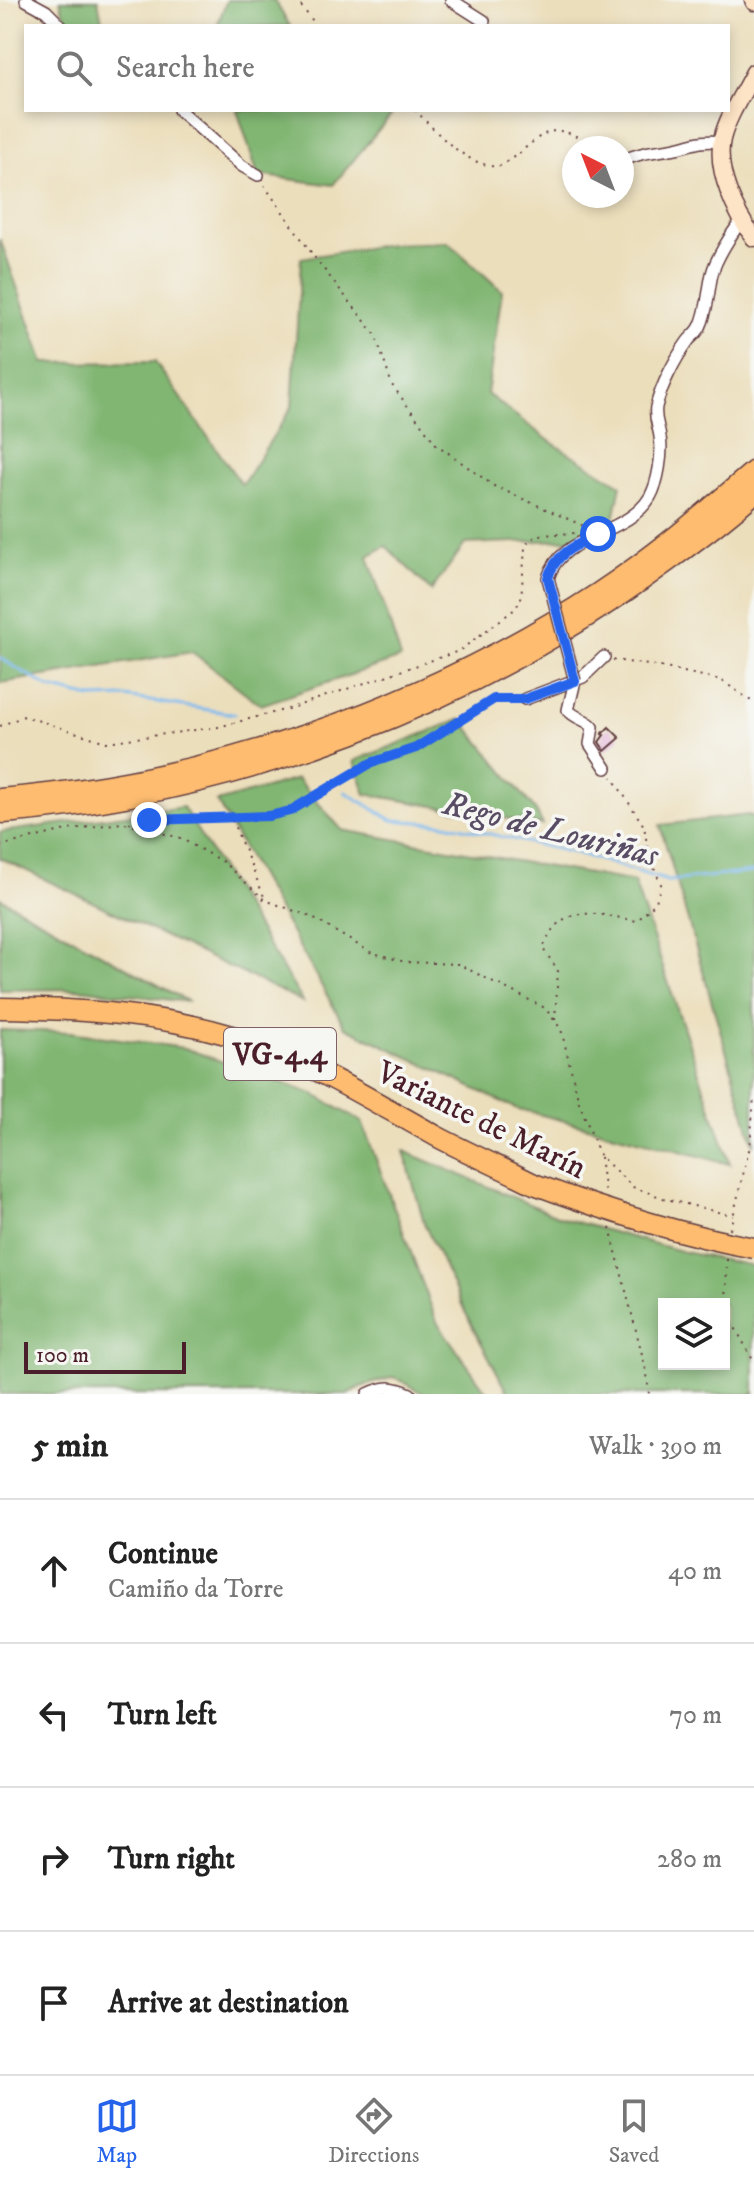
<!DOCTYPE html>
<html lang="en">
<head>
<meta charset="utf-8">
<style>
  :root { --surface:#fff; --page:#f2f2f2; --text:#222; --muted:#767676; --line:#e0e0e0; --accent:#2563eb }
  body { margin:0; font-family:"IM FELL DW Pica",serif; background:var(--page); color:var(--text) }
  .controls { position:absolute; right:24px; bottom:24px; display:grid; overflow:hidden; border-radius:0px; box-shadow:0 4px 12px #0003 }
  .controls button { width:72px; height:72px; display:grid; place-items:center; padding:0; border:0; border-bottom:2px solid var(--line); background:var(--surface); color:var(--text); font:40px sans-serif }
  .compass { position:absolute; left:562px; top:136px; width:72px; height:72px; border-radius:50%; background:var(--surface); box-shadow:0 4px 12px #0003; rotate:318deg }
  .scale { position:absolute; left:24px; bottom:20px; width:162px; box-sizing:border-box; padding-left:8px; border:4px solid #4a1f2b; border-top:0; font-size:22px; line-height:28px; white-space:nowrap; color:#4a1f2b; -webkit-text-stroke:6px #f6f6f2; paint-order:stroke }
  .stop { position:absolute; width:24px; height:24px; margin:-18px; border:6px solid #2563eb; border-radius:50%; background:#fff }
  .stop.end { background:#2563eb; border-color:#fff; box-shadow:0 2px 8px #0008 }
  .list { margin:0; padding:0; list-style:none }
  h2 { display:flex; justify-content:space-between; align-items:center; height:104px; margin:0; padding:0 32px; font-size:34px }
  h2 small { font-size:26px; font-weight:400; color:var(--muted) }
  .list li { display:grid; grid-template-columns:52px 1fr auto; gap:24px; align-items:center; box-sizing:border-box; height:144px; padding:0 32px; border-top:2px solid var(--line) }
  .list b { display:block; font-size:30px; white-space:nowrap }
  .list p { margin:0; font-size:26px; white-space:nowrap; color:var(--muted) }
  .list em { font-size:26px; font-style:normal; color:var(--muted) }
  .icon { flex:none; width:44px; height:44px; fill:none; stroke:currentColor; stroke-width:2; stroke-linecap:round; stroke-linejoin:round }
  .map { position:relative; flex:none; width:754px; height:1394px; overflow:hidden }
  .search { position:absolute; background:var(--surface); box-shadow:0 4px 12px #0003; left:24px; right:24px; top:24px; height:88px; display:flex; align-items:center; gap:20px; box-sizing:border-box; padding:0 28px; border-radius:0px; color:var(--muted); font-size:30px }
  .sheet { height:680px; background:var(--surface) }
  nav { display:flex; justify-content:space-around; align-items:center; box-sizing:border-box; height:112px; border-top:2px solid var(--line); background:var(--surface); font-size:22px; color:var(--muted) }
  nav a { display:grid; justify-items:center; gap:4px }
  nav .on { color:var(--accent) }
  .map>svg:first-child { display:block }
</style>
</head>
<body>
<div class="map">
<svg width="754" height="1394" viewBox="0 0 754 1394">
  <rect width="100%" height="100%" fill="#f6f6f2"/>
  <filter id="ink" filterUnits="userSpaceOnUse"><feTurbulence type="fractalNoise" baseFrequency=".0125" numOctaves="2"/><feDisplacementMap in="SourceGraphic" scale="16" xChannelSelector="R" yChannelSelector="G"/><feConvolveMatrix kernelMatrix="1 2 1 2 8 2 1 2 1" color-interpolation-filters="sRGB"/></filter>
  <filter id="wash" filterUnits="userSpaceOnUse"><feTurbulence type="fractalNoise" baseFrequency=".006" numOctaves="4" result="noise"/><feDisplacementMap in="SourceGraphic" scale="32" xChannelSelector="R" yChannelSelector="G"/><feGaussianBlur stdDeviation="1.8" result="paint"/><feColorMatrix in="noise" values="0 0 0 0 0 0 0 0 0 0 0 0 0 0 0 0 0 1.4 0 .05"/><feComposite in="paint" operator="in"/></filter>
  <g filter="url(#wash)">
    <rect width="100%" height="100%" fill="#ebdebb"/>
    <!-- forest -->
    <path fill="#80b672" stroke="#656a4e" stroke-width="2" fill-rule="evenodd" d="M60,0H98L103,26H67Z
      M227,0H274L290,26H217Z
      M237,110H395L333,185L258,175Z
      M0,239L44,363L155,362L242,485L292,407L301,258L391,244L448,242L502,291L487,394L551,442L621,485L610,538L465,544L431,591L386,546L368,556L401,658L261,705L192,652L0,683Z
      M461,719L536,811L543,825L366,794L354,761Z
      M297,779L342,830L634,882L730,1164L515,1108L345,1027L217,802Z
      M183,807L303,1002L0,858V832Z
      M749,815L754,817V1146L660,825Z
      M0,898L189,1002L80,989L0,990Z
      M0,1030L70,1032L184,1048L313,1094L362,1122L437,1322L488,1394H424L394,1377L360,1387L347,1394H0Z
      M404,1151L562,1218L684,1252L753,1266L754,1394H509L472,1326L425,1226ZM664,1304H724V1364H664Z"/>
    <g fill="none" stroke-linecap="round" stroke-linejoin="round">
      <!-- stream -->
      <path stroke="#7cb9ef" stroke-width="3" d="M0,658L50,688L92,698L125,697L235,714
        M345,792L392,820L446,824L583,855L668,881L754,872"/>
    </g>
    <g id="blocks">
      <!-- building -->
      <path fill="#dc9ccf" d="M609,727L620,738L605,751L599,742L604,735L602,734Z"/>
    </g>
  </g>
  <g filter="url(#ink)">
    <use href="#blocks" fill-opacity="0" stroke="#623c41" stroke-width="2"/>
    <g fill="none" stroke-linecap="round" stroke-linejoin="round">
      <!-- street casing -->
      <g stroke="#623c41" stroke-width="14">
        <path id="street" d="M26,0L46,11L61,26
          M451,0L484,21
          M179,110L242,166L258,175
          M622,161C647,149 659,153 684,146C698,142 706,140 721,142
          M548,578C561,533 627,536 650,497C658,483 663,454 660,437C659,427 654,419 656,407C661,386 675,359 688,341C691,337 697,333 700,327C708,311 708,291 712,274C715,260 732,233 741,221
          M575,681L568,710C576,719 586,719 593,727L590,744L606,768
          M525,699L583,677L604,657
          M368,1394C384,1386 394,1386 410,1394"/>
      </g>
      <!-- secondary casing -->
      <g stroke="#623c41" stroke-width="19">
        <path id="secondary" d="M753,0L754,2
          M754,72C743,94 728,115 722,139C715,171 736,214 754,238"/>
      </g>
      <!-- highway casing -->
      <g stroke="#623c41" stroke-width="23">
        <path id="highway" d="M0,799C210,781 420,710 597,594C652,558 703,515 754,471
          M4,813C242,793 472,705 664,564C694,542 726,519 754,493
          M0,1008C78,1009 153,1013 229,1035C303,1057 369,1099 436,1136C468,1153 502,1168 534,1184"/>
      </g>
      <!-- path -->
      <path stroke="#623c41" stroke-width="2" stroke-dasharray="2 6" stroke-linecap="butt" d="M296,0L317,26
        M415,110C439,134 463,164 498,167C543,142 543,111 596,148
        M264,185L315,258L375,334L392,385L436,444L494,486L586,527
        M613,660L656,666L721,680L754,703
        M0,726L24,716L106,742L218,727L288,709L459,651L515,609L521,599L525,548L529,540L540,535L575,533
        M232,820L265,899
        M125,823L180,838L223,862L265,900L311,917L370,952L405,962L458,964L545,1008L561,1029L579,1102L600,1156L633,1187L663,1198L733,1216
        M129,823L269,816L290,811L371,763L416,748L494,699H516
        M0,846L66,830L122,823
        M555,1020L558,970L543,949C559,900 597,914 637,921L656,902L661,884L649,856L644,826L612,777
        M600,1157L605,1194
        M610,1228L647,1374L649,1394
        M730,1229L750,1146L754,1097
        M727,1259L726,1311L754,1362"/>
      <!-- street -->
      <use href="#street" stroke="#fff" stroke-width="11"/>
      <!-- secondary -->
      <use href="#secondary" stroke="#fee4c6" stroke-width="16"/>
      <!-- highway -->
      <use href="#highway" stroke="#fdbc70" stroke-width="20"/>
      <!-- street-bridge casing -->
      <g stroke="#623c41" stroke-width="14" stroke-linecap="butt">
        <path id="street-bridge" d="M548,578L575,681"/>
      </g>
      <!-- highway-bridge casing -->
      <g stroke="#623c41" stroke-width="23" stroke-linecap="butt">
        <path id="highway-bridge" d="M534,1184C606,1211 678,1234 754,1248"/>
      </g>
      <!-- street-bridge -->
      <use href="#street-bridge" stroke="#fff" stroke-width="11"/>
      <!-- highway-bridge -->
      <use href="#highway-bridge" stroke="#fdbc70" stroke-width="20"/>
    </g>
  </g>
  <g fill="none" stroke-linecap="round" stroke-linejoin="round" filter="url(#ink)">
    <!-- route -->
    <path stroke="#2563eb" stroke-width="10" d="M149,820L269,816L290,811L371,763L416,748L494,699H525L575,681L548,578C555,554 576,545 598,534"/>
  </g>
  <g text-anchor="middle" stroke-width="7" stroke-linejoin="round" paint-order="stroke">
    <!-- shield labels -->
    <rect fill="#f6f6f2" stroke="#7e6067" stroke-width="2" x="224" y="1028" width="112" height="52" rx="6"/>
    <g font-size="30" font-weight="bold" fill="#4a1f2b">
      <text x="280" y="1064">VG-4.4</text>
    </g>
    <!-- street labels -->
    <g font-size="32" fill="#4a1f2b" stroke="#f6f6f2">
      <text transform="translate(482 1119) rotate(26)" y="11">Variante de Marín</text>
    </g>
    <!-- water labels -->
    <g font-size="34" font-style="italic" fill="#594d66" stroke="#f6f6f2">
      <text transform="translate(551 828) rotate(14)" y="12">Rego de Louriñas</text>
    </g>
  </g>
</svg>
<div class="controls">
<button><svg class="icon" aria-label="layers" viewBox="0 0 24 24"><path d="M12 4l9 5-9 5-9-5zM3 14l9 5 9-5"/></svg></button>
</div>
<svg class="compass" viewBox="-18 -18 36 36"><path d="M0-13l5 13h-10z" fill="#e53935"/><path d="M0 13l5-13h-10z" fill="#767676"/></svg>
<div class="scale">100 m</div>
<div class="stop" style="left:598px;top:534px"></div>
<div class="stop end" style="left:149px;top:820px"></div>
<div class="search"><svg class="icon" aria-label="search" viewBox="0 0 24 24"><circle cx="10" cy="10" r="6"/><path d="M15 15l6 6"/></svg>Search here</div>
</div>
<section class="sheet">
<h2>5 min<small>Walk · 390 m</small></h2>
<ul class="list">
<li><svg class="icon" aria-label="ahead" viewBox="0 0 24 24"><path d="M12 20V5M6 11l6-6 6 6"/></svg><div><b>Continue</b><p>Camiño da Torre</p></div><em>40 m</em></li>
<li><svg class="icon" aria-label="left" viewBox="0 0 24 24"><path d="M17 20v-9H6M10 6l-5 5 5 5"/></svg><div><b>Turn left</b></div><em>70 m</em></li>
<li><svg class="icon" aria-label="right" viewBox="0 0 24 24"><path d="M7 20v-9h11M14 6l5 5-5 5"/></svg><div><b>Turn right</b></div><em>280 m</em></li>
<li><svg class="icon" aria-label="arrive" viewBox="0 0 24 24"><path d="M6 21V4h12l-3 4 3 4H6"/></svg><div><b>Arrive at destination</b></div></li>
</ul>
</section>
<nav>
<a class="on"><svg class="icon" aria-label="map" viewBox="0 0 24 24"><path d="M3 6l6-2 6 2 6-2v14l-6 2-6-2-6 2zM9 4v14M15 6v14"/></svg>Map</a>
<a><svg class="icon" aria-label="directions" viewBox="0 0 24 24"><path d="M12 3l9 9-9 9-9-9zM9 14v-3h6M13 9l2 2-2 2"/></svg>Directions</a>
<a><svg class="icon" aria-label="saved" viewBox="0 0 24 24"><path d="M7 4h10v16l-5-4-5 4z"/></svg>Saved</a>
</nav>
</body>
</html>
